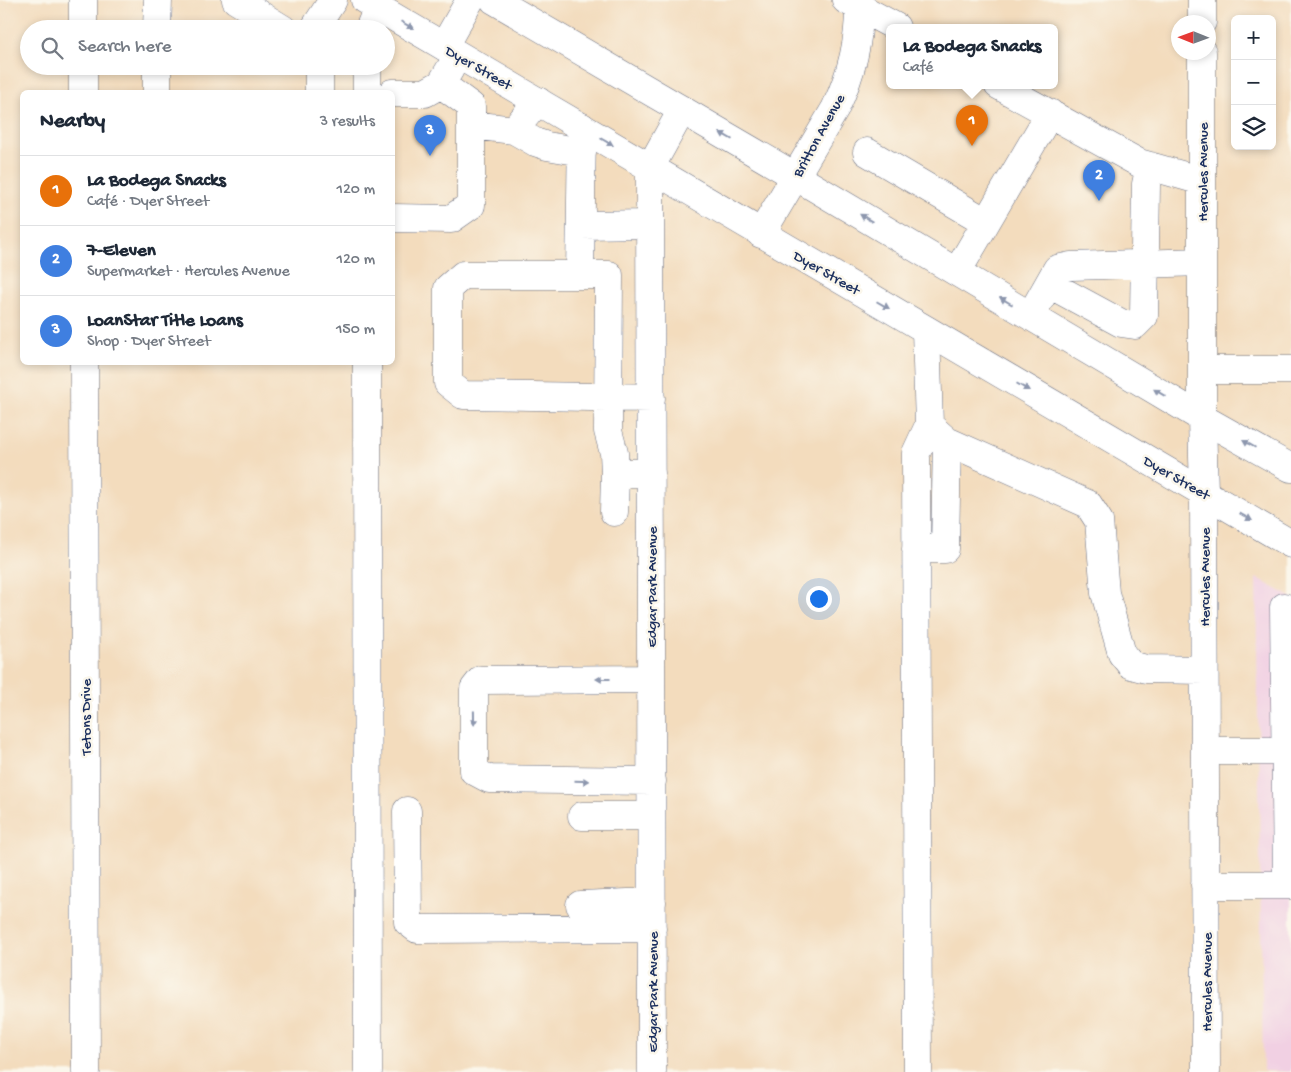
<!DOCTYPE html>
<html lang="en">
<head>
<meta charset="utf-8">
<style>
  :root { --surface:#fff; --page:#f6f6f7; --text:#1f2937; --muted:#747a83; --line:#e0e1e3; --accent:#1f6fb2 }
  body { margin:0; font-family:"Gochi Hand",sans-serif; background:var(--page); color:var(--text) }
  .controls { position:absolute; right:15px; top:15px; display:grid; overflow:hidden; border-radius:8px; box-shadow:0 2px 8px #0003 }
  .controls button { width:45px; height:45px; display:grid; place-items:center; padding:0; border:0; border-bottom:1px solid var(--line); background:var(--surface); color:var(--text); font:25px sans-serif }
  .compass { position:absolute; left:1171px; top:15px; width:45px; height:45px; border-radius:50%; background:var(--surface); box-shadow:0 2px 8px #0003; rotate:271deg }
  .you { position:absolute; left:818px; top:598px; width:18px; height:18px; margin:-12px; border:4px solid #fff; border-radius:50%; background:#1a73e8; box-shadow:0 0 0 8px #1a73e833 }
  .badge { display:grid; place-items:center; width:32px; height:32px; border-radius:50%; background:var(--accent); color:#fff; font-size:16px; font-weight:700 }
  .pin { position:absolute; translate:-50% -41px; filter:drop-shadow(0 1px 2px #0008) }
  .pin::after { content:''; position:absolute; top:26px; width:18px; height:15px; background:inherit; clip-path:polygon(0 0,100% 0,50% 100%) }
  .popup { position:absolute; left:886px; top:24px; width:172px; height:65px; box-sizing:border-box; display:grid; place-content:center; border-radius:8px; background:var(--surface); filter:drop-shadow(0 1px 4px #0005); font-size:16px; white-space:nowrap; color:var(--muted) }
  .popup b { font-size:19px; color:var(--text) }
  .popup::after { content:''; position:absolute; left:50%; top:100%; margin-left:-10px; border:10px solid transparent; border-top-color:var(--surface) }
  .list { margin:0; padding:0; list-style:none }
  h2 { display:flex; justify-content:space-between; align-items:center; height:65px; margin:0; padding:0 20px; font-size:21px }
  h2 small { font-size:16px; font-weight:400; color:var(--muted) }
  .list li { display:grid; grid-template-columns:32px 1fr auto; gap:15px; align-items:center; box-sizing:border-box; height:70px; padding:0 20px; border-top:1px solid var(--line) }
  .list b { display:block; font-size:19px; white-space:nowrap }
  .list p { margin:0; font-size:16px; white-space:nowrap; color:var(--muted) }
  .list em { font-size:16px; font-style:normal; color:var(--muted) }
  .icon { flex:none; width:28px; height:28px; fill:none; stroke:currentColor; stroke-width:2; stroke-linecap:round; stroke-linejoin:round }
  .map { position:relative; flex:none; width:1291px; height:1072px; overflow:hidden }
  .search { position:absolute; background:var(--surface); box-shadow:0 2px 8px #0003; left:20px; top:20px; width:375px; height:55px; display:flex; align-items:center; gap:12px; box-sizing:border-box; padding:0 18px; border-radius:28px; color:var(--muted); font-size:19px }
  .panel { position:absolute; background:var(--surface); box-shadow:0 2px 8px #0003; left:20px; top:90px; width:375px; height:275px; border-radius:8px }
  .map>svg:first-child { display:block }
</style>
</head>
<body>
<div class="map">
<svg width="1291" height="1072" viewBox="0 0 1291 1072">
  <rect width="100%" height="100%" fill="#fbf7ec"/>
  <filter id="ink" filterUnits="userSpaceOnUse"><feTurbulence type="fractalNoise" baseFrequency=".02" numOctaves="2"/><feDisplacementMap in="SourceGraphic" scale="10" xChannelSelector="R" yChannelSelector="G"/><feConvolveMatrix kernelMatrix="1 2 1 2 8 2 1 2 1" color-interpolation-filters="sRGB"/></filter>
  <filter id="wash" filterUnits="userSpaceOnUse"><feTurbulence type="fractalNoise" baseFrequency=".0096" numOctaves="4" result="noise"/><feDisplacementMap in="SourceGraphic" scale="20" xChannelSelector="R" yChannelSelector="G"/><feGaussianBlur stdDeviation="1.12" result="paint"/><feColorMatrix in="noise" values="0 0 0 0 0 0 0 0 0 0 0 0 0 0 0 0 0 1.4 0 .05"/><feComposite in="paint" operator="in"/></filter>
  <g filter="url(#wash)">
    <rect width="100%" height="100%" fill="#f3dcbd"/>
    <!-- built -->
    <path fill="#f1d0e3" d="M1256,578L1291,597V1072L1263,1071Z"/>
  </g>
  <g filter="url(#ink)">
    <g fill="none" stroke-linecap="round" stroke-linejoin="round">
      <!-- minor casing -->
      <g stroke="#676c7f" stroke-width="29">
        <path id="minor" d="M83,0V29
          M236,0L283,29
          M846,0L896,27
          M1202,0V22
          M157,29L158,0
          M314,29L333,0
          M369,29L378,8
          M444,46L470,0
          M1202,52V418L1204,493L1206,1072
          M83,66V92
          M319,66V92
          M998,85L1139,163L1202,181
          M157,92V66
          M367,92V66
          M392,93H425L441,84L450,69
          M471,125L514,130L538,101
          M514,130L535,142L547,146L582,152
          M867,152L986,222
          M392,218L451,219L471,205V106L441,84
          M581,225L650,224
          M761,234L835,109C852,73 860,40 859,0
          M957,272L1050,113
          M580,275L582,127
          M1049,284L1121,323L1135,325L1144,316L1146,184L1150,166
          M1031,315L1057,269L1071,266L1202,262
          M926,330L929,425L947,441L1088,504L1099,521L1105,593L1122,654L1131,665L1146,669L1204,670
          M84,362L86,1072
          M367,362L368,1072
          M1202,370H1291
          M651,473H615L614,453L608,431L609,275H463L448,288V383L463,395L651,398
          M614,512L615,473
          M916,549H945L947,441
          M651,679L481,680L474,689V771L489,779L652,781
          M1205,751H1285
          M407,811L408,922L417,929L652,928
          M582,816H651
          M1205,885H1291
          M1287,885L1284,607L1291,611
          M580,905L652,902
          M652,1072L650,168L682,110
          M918,1072L916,453L929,425"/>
      </g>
      <!-- major casing -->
      <g stroke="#676c7f" stroke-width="29">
        <path id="major" d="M365,0L1291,544
          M494,0L795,176L1202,418L1291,468"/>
      </g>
      <!-- minor -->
      <use href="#minor" stroke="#fff" stroke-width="28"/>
      <!-- major -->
      <use href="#major" stroke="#fff" stroke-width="28"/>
    </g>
    <!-- one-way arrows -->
    <defs><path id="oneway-solid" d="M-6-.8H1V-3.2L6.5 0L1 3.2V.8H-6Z" transform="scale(1.25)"/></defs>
    <g fill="#8d97ae">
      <use href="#oneway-solid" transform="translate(407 25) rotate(30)"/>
      <use href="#oneway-solid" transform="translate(726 136) rotate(-150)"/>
      <use href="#oneway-solid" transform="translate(607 142) rotate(30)"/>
      <use href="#oneway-solid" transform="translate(866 218) rotate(-149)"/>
      <use href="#oneway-solid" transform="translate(1006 301) rotate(-150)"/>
      <use href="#oneway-solid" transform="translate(883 305) rotate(30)"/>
      <use href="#oneway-solid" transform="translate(1023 387) rotate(30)"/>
      <use href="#oneway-solid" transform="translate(1160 393) rotate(-149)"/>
      <use href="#oneway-solid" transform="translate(1249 444) rotate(-150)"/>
      <use href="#oneway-solid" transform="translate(1246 517) rotate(30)"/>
      <use href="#oneway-solid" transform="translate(603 679) rotate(180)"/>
      <use href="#oneway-solid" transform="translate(474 718) rotate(89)"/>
      <use href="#oneway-solid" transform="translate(582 781) rotate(1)"/>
    </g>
  </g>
  <g text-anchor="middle" stroke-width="5" stroke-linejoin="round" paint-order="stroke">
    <!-- street labels -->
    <g font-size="15" fill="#1b2f5e" stroke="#fbf7ec">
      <text transform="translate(479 67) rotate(30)" y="5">Dyer Street</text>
      <text transform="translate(818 135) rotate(-61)" y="5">Britton Avenue</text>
      <text transform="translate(1202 172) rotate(-90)" y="5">Hercules Avenue</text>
      <text transform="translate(827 272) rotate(30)" y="5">Dyer Street</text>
      <text transform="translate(1177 477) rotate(30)" y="5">Dyer Street</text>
      <text transform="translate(1204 577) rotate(-90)" y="5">Hercules Avenue</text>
      <text transform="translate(651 587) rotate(-90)" y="5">Edgar Park Avenue</text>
      <text transform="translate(85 717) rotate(-90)" y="5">Tetons Drive</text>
      <text transform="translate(1206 982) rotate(-90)" y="5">Hercules Avenue</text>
      <text transform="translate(652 992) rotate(-90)" y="5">Edgar Park Avenue</text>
    </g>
  </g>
</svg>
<div class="controls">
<button>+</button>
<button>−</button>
<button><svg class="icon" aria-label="layers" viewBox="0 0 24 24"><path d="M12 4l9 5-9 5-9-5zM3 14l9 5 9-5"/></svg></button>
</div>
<svg class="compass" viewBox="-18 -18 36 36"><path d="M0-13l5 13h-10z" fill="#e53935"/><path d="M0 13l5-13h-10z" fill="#747a83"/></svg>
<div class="you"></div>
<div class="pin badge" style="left:972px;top:146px;background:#e8710a">1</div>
<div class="popup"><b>La Bodega Snacks</b>Café</div>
<div class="pin badge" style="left:1099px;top:201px;background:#3f7fe0">2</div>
<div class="pin badge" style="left:430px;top:156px;background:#3f7fe0">3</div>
<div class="search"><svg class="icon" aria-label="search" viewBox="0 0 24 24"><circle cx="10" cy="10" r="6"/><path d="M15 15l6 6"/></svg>Search here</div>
<section class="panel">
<h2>Nearby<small>3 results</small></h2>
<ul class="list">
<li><span class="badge" style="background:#e8710a">1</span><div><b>La Bodega Snacks</b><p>Café · Dyer Street</p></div><em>120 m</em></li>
<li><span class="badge" style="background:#3f7fe0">2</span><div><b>7-Eleven</b><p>Supermarket · Hercules Avenue</p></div><em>120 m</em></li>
<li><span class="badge" style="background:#3f7fe0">3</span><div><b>LoanStar Title Loans</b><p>Shop · Dyer Street</p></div><em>150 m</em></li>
</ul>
</section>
</div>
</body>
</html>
